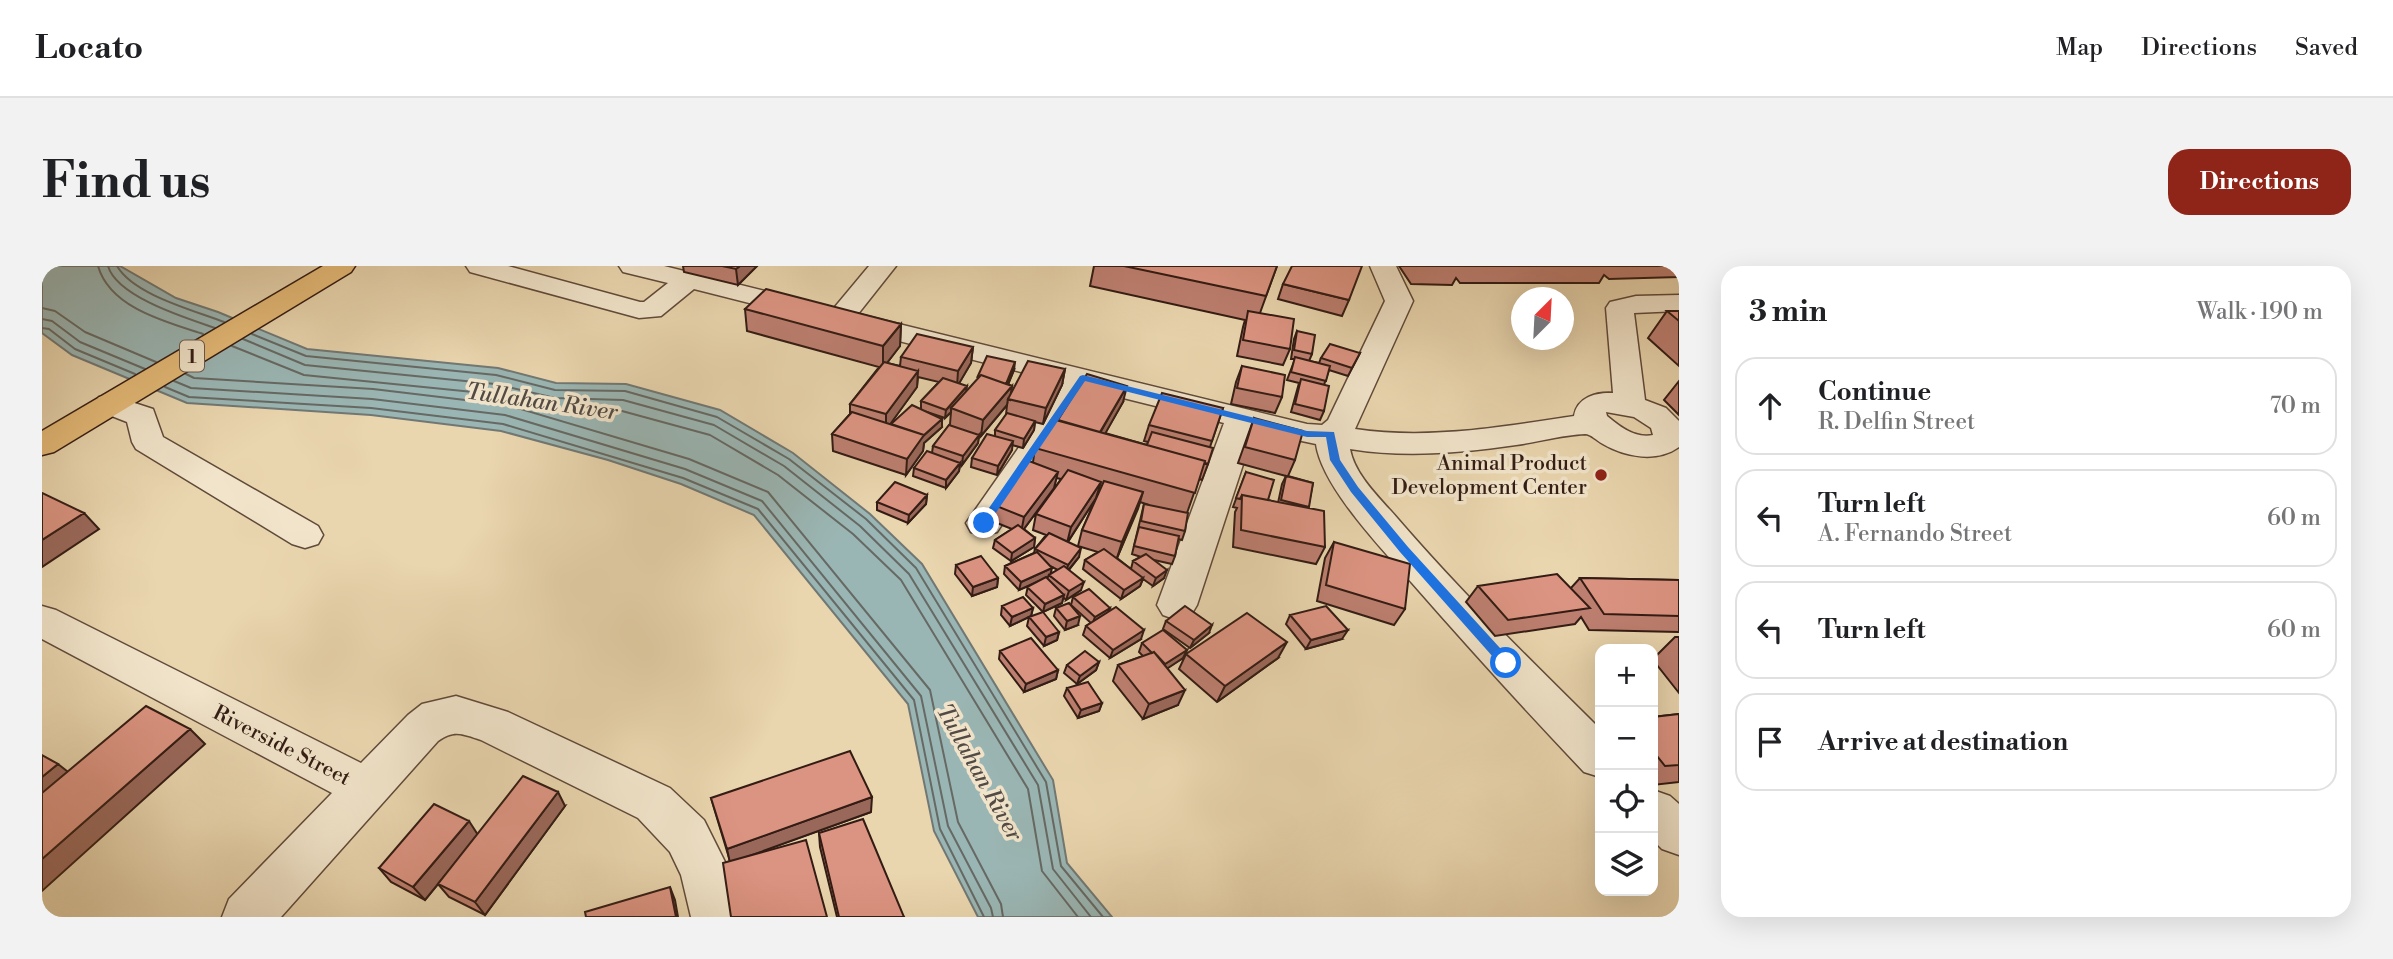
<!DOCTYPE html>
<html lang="en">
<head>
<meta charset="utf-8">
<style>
  :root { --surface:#fff; --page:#f2f2f2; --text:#202124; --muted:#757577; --line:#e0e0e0; --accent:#8f2418 }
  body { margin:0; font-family:"Libre Bodoni",serif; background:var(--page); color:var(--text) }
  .controls { position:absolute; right:21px; bottom:21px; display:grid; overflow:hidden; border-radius:14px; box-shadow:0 7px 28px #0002 }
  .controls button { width:63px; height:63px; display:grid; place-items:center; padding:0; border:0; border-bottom:2px solid var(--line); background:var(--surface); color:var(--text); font:35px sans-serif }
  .compass { position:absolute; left:1469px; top:21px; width:63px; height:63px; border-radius:50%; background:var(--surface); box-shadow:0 7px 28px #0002; rotate:24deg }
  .stop { position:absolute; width:21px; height:21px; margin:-16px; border:5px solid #1a73e8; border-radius:50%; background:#fff }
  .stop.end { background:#1a73e8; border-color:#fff; box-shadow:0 2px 7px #0008 }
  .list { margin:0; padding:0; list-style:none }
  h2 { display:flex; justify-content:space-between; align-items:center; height:91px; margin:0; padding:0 28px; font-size:30px }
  h2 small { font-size:23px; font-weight:400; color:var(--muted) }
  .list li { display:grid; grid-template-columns:46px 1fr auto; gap:21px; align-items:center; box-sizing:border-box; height:98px; margin:0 14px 14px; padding:0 14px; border:2px solid var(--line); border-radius:21px }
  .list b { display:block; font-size:26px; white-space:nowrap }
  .list p { margin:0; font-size:23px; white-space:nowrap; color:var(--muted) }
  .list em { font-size:23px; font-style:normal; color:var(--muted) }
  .icon { flex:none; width:38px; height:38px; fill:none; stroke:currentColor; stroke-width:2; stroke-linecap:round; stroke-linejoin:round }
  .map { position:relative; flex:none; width:1637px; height:651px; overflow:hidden; border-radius:21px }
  header { display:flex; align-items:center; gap:42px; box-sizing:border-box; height:98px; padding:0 35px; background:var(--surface); border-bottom:2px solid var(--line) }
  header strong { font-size:33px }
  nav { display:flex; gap:38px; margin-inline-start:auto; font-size:24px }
  .intro { display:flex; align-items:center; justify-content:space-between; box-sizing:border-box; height:168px; padding:0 42px }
  h1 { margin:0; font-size:49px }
  .button { padding:18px 32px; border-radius:21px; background:var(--accent); color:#fff; font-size:24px; font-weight:700 }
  main { display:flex; gap:42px; padding:0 42px }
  aside { flex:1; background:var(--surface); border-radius:21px; box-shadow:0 7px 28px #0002 }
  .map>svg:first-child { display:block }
</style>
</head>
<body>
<header>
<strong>Locato</strong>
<nav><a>Map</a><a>Directions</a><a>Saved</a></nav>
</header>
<div class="intro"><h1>Find us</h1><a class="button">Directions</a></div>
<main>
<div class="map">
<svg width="1637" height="651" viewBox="0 0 1637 651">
  <rect width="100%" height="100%" fill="#e9d5ae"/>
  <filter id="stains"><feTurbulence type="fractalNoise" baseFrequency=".00286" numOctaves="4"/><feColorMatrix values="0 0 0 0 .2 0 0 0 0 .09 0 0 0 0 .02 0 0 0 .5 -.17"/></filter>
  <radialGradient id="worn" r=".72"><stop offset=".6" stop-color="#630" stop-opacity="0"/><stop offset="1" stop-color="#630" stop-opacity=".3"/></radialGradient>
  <!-- water -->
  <path fill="#9ab6b4" stroke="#717874" stroke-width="2" d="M0,0H78L134,32L176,46L265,83L456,102L514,117L584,118L678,144L751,187L828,248L880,298L1011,514L1025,597L1070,651H936L892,565L866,438L712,249L639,218L566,194L459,165L329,149L145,137L30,89L0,67Z"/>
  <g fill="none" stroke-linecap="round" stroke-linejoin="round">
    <!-- shore -->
    <path stroke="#666964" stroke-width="2" d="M56,0C68,42 124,56 161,68
      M66,0C75,31 144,52 173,62
      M75,0C92,29 151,44 182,56
      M0,42L13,45L43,66L114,96
      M0,53L10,55L38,76L103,103
      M0,62L7,63L33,83L93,108
      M210,68L264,90L454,109L513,124L583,125L675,151L747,193L824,253L874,302L1004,516L1019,600L1061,651
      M201,73L263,99L453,118L513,132L581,134L672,159L742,200L818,260L867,308L996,519L1011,603L1049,651
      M190,80L262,109L451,128L512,143L580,145L668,169L736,209L811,268L859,314L986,523L1000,605L1036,651
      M144,108L152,112L331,123L465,139L647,193L726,226L888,424L916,556L959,638L961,651
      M132,115L149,122L330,133L463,149L643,203L720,235L879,430L906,560L949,642L951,651
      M123,121L147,131L329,142L461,158L641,212L716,243L872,434L898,563L942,651"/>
    <!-- minor casing -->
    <g stroke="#604a3a" stroke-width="3">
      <path id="minor" d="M424,0H466L598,36H602L626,17L581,6L577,0H622L792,42L827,0H854L816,48L1265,158L1280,159L1286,154L1343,35L1328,0H1354L1371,35L1313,163C1386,174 1460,161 1532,150C1535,131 1554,126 1571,127L1564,42L1568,36L1594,30L1637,29V45L1592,47L1603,134L1624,142L1637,155V181C1615,197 1583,191 1561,178C1555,175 1549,168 1543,168C1520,169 1496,176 1474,179C1419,187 1363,192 1308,183C1313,210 1339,233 1356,253C1420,327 1489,395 1558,463V511L1542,506C1483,444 1426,381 1370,317C1341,284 1280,221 1274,178L1212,165L1155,339L1149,349L1135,354L1121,349L1115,339L1182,157L1049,124L955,266L942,269L929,266L924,257L1022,117L652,23L619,50L597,52L428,6ZM1564,146L1592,151L1609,162L1611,169C1594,173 1578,161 1565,150Z
        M68,129L111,143L121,171L276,260L281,269L276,278L263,282L250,278L94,183L90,176L85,156L57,145L52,138L57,131Z
        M0,340L14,344L319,497L366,449L380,438L414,430L466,446L628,522L662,554L688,606L700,651H649L639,609L628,586L596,552L439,474C421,468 412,463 396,475L239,651H180L187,633L290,527L0,373Z
        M1611,524L1628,530L1637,538V589L1620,583L1611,574Z"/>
    </g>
    <!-- highway casing -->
    <g stroke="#331c14" stroke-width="3">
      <path id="highway" d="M281,0H313L309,6L12,186L0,189V165Z"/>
    </g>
    <!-- minor -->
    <use href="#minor" fill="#f1e4ca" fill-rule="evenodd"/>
    <!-- highway -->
    <use href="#highway" fill="#e4ba77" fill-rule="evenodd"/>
  </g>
  <!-- wall -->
  <path fill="#bd7f70" stroke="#331c14" stroke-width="2" fill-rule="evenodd" d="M641,0H715L696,19L642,6Z
    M1052,0H1235L1218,47L1248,83L1241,99L1195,90L1201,61L1203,54L1048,20Z
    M1357,0H1637V11L1567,13L1562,9L1557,17H1418L1414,12L1410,19L1369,18Z
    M1241,18L1307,34L1300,50L1236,33Z
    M703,43L859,58L858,80L845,97L858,100L859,91L931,81L929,97L917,117L924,125L972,104L966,118L970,120L969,128L1023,103L1020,119L1001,158L993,156L992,164L981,182L970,179V184L955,209L929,201L930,192L953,170V164L964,149L965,139L939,170L937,169L936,177L920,199L918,198L917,205L904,222L871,210L872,202L890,187L891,180L908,158L909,146L903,152L882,145L900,161L882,177L881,185L864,209L791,185L790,168L808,148V138L837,101L705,65ZM876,111L897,116L879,135V143L848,158L875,121Z
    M1625,45H1637V100L1606,72Z
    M1255,65L1270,88L1267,95L1277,97L1279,92L1318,87L1306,110L1287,104L1282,119V145L1278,154L1249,146L1257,117L1245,114L1253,93H1249L1252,73Z
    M1200,100L1240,131L1233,147L1189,138L1194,116Z
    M1637,115V149L1622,134Z
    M1081,136L1063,167L1105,179L1106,176L1102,175L1107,159L1181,142L1168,181L1166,198L1160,214L1157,213L1145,247L1143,265L1140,274L1136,273L1133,290L1130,298L1112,294L1122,312L1111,320L1101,313L1098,320L1079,333L1041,303L1043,294L1056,286L1036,280L1040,264L1054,232L1026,276L1037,291L1027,304L1039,324L1024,334L1021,331L1020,337L1001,346L984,329L986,320L977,324L962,308L963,300L992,287L993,283L1004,269L991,264L994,248L1019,213L1014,212L1012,222L982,263L993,272L992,281L969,295L951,282L953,274L970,263L950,255L952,239L991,196L993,182L1016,154ZM1098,236L1107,239L1102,238L1090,288L1099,291L1091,295L1089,303L1075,292ZM1008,300L1016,304L1008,308Z
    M1212,152L1253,194L1246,210L1271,217L1266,242L1283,281L1274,298L1191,281L1193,246L1195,242L1191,241L1204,206L1226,234L1236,237L1240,218L1244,210L1196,197Z
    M885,229L884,238L866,257L835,244V236Z
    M1292,276L1363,343L1352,359L1275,335L1283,292Z
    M914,299L956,312L955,321L930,330L913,308Z
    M1538,312L1637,314V366L1547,364L1539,351L1533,358L1453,370L1424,336L1436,320L1529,322Z
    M1031,331L1067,346L1099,373L1068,392L1041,369L1044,360L1049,357L1029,339Z
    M960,340L991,342L989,350L968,360L959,349Z
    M1014,342L1036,359L1023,364L1012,350Z
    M1248,349L1300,373L1264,383L1244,358Z
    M987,351L1017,366L1015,374L1002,380L985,360Z
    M1124,355L1167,367L1148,382L1121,363Z
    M1633,371H1637V427L1611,394V393Z
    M1100,377L1145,384L1141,392L1125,402L1136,439L1101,453L1071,415L1076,399L1101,390L1097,386Z
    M958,385L1016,404L1014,413L982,426L957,393Z
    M1144,388L1236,392L1175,436L1137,403Z
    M1057,396L1054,404L1035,418L1022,407L1025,399Z
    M1025,422L1060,437L1057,445L1036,452L1022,430Z
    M1637,448V516L1611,519V451Z
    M669,532L829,546L706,590L688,595Z
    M523,540L443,649L407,631L396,618L383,634L349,616L337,602L436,568Z
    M777,567L862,651H795L778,581Z"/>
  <!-- shaded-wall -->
  <path fill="#9a685b" stroke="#331c14" stroke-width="2" d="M698,0H715L696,19L694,3Z
    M859,58L858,80L841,102V80Z
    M931,81L929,97L915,121L916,105Z
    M973,96L972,104L963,126L964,118Z
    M1023,103L1020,119L1001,158L1004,142Z
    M876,105L875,121L844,164V148Z
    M925,120L924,128L909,142V146L903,152L904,144Z
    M970,120L968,134L966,133L965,139L939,170L941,154Z
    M1085,120L1081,136L1054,184L1058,167Z
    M900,153V161L882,177L881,185L864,209L865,193L879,172Z
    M993,155L992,164L981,182L982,173Z
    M937,169L936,177L920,199L921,190Z
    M971,175L970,184L955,209L956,200Z
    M918,197L917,205L904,222V214Z
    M1016,206L1012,222L979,267L982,251Z
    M1059,216L1054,232L1025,277L1029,261Z
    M1101,226L1096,243L1075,292L1080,276Z
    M885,229L884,238L866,257L867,249Z
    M42,247L57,263L0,301V274Z
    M993,272L992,281L969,295L970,287Z
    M1039,282L1037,291L1024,307L1026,299Z
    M1010,302L1008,310L1007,309L1006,311L977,324L979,316Z
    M1125,304L1122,312L1111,320L1114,312Z
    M956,312L955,321L930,330L931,321Z
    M1101,312L1098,320L1079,333L1082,324Z
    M1042,316L1039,324L1024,334L1027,325Z
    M1022,329L1020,337L1001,346L1003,338Z
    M991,342L989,350L968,360L970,351Z
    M1068,342L1065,351L1050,359L1053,351Z
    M1038,350L1036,359L1023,364L1025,355Z
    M1170,359L1167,367L1148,382L1152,374Z
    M1102,364L1099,373L1068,392L1071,384Z
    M1306,364L1300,373L1264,383L1269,374Z
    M1017,366L1015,374L1002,380L1004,371Z
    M1245,376L1236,392L1175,436L1183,420Z
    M1145,384L1141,392L1120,406L1123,398Z
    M1057,396L1054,404L1035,418L1038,410Z
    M1016,404L1014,413L982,426L984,418Z
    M1143,424L1136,439L1101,453L1107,438Z
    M1060,437L1057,445L1036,452L1039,444Z
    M148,463L163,478L0,625V593Z
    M16,498L35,513L0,542V511Z
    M516,526L523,540L443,649L433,636Z
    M830,531L829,546L688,597L685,583Z
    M427,555L436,569L383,634L371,621Z
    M628,621L633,634L636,651H634Z"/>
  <!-- building -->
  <path fill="#dc9482" stroke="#331c14" stroke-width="2" d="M680,0H698L694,3Z
    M1082,0H1235L1224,30Z
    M1250,0H1320L1307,34L1241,18Z
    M724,23L859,58L841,80L703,43Z
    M1206,45L1252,53L1248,83L1201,74Z
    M1625,45H1637V55Z
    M1255,65L1273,69L1270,88L1252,84Z
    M875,68L931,81L916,105L859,91Z
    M1288,78L1318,87L1310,102L1279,92Z
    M945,90L973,96L964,118L939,109L935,112Z
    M1253,91L1288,100L1284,115L1249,106Z
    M986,95L1023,103L1004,142L966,133Z
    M842,96L876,105L844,148L808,138Z
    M1200,100L1243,109L1240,131L1195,122Z
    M1045,108L1085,120L1058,166L1016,154Z
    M939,109L970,120L941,154L909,142Z
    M901,112L925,120L904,144L879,135Z
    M1259,113L1287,120L1282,145L1253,138Z
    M1120,127L1181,142L1170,175L1107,159Z
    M870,139L900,153L882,169L849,158Z
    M810,146L882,169L865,193L790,168Z
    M965,147L993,155L982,173L953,164Z
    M1212,152L1261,165L1253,194L1203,181Z
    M1010,153L1163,195L1153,227L993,182Z
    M907,159L937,169L921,190L891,180Z
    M1110,166L1171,182L1166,198L1163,197V195L1105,179Z
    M945,168L971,175L956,200L930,192Z
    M885,185L918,197L904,214L872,202Z
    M987,195L1016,206L982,251L952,239Z
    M1026,204L1059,216L1029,261L994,248Z
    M1204,206L1232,214L1226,234L1200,229L1198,233L1194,232Z
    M1244,210L1271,217L1267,241L1239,234Z
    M1062,215L1101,226L1080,276L1040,264Z
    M853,216L885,229L867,249L835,236Z
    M0,227L42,247L0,274Z
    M1200,229L1282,245L1283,281L1199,264Z
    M1102,238L1146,247L1143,265L1099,255Z
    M976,259L993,272L970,287L953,274Z
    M1097,261L1137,270L1133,290L1092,280Z
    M1007,267L1039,282L1026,299L993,283Z
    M1292,276L1368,298L1363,343L1284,319Z
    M1062,283L1101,312L1082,324L1043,294Z
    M995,286L1010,302L979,316L963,300Z
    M1104,288L1125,304L1114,312L1091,295Z
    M939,290L956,312L931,321L914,299Z
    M1022,300L1042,316L1027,325L1007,309Z
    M1515,308L1548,342L1466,354L1436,320Z
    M1004,311L1022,329L1003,338L985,321Z
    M1538,312L1637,314V350L1562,348Z
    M1047,323L1068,342L1053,351L1031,331Z
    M981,331L991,342L970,351L960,340Z
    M1027,337L1038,350L1025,355L1014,342Z
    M1143,340L1170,359L1152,374L1124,355Z
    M1284,340L1306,364L1269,374L1248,349Z
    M1074,341L1102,364L1071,384L1044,360Z
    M1001,346L1017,366L1004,371L987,351Z
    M1205,347L1245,376L1183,420L1144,388Z
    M1121,364L1145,384L1123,398L1112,386L1110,387L1100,377Z
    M989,372L1016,404L984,418L958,385Z
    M1043,385L1057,396L1038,410L1025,399Z
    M1112,386L1143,424L1107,438L1076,399Z
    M1046,416L1060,437L1039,444L1025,422Z
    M104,440L148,463L0,593V527Z
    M1637,448V499L1623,500L1611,485V451Z
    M808,485L830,531L685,583L669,532Z
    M0,489L16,498L0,511Z
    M481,510L516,526L433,636L396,618Z
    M392,538L427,555L371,621L337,602Z
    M821,553L862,651H797L777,567Z
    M764,574L785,651H689L681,597Z
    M628,621L634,651H544L543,646Z"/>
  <!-- route -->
  <path fill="#1a73e8" d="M1041,109L1265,165L1292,166L1298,194L1316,221L1366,281L1468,393V400H1459L1358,286L1309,226L1288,194L1284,171H1265L1043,115L945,260H938V255L1038,110Z"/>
  <!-- markers -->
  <circle fill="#8f2418" stroke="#f1e4ca" stroke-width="2.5" cx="1559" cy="209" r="7"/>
  <g text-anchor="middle" stroke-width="7" stroke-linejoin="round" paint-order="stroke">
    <!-- shield labels -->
    <rect fill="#f1e4ca" stroke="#6c584b" stroke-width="2" x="138" y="74.5" width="24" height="31" rx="5"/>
    <g font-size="19" font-weight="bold" fill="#331c14">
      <text x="150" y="97">1</text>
    </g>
    <!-- poi labels -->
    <g font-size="21" fill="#331c14" stroke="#f1e4ca" text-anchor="end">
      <text x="1545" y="204">Animal Product<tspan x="1545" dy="24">Development Center</tspan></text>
    </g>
    <!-- street labels -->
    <g font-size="21" fill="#331c14" stroke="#f1e4ca">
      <text transform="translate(240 479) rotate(27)" y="7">Riverside Street</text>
    </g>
    <!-- water labels -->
    <g font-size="23" font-style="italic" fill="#524a44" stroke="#f1e4ca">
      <text transform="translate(500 135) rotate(8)" y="8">Tullahan River</text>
      <text transform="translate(938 506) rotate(61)" y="8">Tullahan River</text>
    </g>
  </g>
  <rect width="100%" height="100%" filter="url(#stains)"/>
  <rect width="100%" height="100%" fill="url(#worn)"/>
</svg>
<div class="controls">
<button>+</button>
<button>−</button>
<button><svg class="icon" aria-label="locate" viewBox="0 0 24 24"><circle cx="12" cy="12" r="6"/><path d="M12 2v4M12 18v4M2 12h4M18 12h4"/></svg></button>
<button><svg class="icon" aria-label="layers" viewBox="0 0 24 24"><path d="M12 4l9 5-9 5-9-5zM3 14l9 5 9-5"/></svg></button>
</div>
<svg class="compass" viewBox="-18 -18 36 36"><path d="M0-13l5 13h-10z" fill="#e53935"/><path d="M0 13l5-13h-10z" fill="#757577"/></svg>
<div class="stop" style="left:1464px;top:397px"></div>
<div class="stop end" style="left:942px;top:257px"></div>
</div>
<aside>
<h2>3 min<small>Walk · 190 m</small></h2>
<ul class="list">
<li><svg class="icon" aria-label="ahead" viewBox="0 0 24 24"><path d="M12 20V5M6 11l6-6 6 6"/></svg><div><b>Continue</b><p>R. Delfin Street</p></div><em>70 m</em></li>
<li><svg class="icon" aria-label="left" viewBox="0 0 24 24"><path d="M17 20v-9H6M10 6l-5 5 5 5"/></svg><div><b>Turn left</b><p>A. Fernando Street</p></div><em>60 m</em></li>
<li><svg class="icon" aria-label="left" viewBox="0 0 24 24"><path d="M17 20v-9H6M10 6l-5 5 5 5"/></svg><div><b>Turn left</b></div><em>60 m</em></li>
<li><svg class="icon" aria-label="arrive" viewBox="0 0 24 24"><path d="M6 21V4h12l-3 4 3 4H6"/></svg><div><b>Arrive at destination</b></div></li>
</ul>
</aside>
</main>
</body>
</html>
